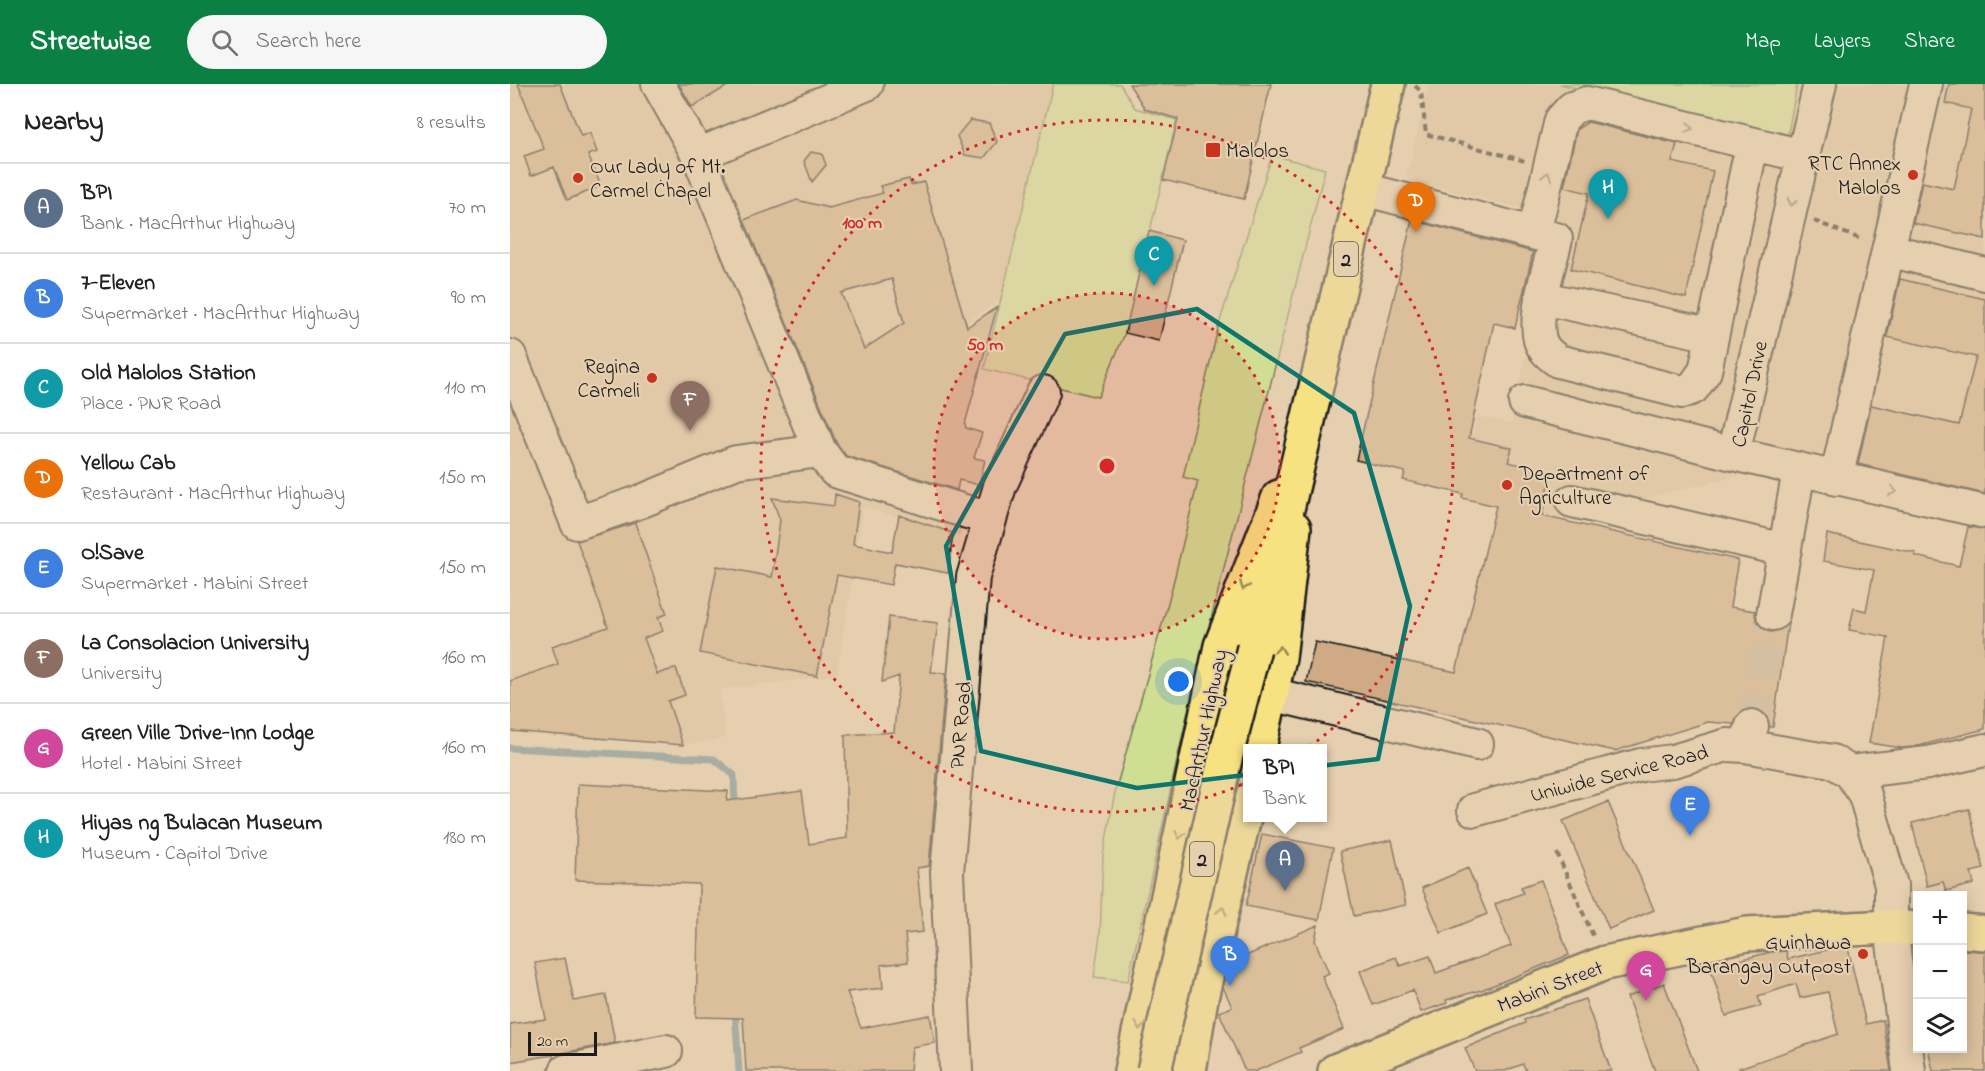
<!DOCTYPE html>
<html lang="en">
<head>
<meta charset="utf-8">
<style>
  :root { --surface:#fff; --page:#f6f6f6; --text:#202124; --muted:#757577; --line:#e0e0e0; --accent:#0b8043 }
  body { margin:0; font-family:"Indie Flower",sans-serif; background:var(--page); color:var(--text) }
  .controls { position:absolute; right:18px; bottom:18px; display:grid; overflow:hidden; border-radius:0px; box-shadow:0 3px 15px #0003 }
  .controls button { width:54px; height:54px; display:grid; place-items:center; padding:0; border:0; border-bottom:2px solid var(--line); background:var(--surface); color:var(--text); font:30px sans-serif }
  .scale { position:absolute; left:18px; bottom:15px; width:69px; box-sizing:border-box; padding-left:6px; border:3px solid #1c1c1c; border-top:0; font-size:16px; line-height:21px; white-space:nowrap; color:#1c1c1c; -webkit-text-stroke:4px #e6cfaf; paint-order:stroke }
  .you { position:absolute; left:669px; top:598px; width:21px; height:21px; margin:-15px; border:4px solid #fff; border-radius:50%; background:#1a73e8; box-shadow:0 0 0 9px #1a73e833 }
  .badge { display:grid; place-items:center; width:39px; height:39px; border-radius:50%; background:var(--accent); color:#fff; font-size:20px; font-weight:700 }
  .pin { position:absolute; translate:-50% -50px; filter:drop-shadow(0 2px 3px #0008) }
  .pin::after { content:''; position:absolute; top:32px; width:21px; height:18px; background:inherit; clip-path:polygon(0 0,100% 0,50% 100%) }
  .popup { position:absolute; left:733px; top:660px; width:84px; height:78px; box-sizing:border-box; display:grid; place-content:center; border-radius:0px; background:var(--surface); filter:drop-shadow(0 2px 4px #0005); font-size:20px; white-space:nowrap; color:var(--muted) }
  .popup b { font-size:22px; color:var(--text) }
  .popup::after { content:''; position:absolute; left:50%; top:100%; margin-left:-12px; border:12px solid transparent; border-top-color:var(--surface) }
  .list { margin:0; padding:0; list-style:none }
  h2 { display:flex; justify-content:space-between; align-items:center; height:78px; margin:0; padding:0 24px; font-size:26px }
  h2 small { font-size:20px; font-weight:400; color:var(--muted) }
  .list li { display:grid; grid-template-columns:39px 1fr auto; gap:18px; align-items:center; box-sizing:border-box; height:90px; padding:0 24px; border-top:2px solid var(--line) }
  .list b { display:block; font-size:22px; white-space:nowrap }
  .list p { margin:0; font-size:20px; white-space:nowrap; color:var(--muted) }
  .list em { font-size:20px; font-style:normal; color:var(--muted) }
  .icon { flex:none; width:33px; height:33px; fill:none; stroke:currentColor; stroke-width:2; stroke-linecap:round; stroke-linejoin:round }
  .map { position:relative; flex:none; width:1475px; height:987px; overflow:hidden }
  header { display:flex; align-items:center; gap:36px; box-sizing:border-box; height:84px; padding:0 30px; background:var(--accent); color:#fff }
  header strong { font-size:28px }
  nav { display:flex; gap:33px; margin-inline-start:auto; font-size:21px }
  .search { width:420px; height:54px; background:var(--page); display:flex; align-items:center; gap:15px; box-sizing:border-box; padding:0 21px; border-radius:33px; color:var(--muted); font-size:22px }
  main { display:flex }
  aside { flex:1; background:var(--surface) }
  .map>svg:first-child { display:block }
</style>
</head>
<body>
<header>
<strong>Streetwise</strong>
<div class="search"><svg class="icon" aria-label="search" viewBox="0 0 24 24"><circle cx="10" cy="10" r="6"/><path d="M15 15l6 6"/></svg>Search here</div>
<nav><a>Map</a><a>Layers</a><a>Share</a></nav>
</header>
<main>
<aside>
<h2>Nearby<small>8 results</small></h2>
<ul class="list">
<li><span class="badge" style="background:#5c6f8a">A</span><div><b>BPI</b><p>Bank · MacArthur Highway</p></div><em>70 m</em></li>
<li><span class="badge" style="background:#3f7fe0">B</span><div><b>7-Eleven</b><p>Supermarket · MacArthur Highway</p></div><em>90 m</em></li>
<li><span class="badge" style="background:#0f9aa8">C</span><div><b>Old Malolos Station</b><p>Place · PNR Road</p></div><em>110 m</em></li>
<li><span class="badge" style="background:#e8710a">D</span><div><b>Yellow Cab</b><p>Restaurant · MacArthur Highway</p></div><em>150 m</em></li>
<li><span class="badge" style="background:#3f7fe0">E</span><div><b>O!Save</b><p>Supermarket · Mabini Street</p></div><em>150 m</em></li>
<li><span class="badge" style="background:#8d6e63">F</span><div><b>La Consolacion University</b><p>University</p></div><em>160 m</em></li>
<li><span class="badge" style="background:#d1479c">G</span><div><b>Green Ville Drive-Inn Lodge</b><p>Hotel · Mabini Street</p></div><em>160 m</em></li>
<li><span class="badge" style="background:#0f9aa8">H</span><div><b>Hiyas ng Bulacan Museum</b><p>Museum · Capitol Drive</p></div><em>180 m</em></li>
</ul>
</aside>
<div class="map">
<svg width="1475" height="987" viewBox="0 0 1475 987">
  <rect width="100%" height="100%" fill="#e6cfaf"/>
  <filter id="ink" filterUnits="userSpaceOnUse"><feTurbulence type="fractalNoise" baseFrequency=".0167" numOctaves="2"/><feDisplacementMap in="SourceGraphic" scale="12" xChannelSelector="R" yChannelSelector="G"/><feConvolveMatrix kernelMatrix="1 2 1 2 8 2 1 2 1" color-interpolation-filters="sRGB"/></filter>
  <g filter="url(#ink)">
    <!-- built -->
    <path fill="#dbc19f" d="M0,0H543L490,215L360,306V387L453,414L451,452L353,423L327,591L209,606L216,654L173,661L0,647Z
      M919,0H1475V415L1292,377L1046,435L949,413L967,332L1001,339L1046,133L896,95Z"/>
    <!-- green -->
    <path fill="#cfde92" stroke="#767d57" stroke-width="1.5" d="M543,0H610L625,24L667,36L615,249L588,313L474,285Z
      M1050,0H1287L1277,55Z
      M762,71L815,85L680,618L618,897L584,893L590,851L593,772L605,708L661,508L688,397L673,393L709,240Z"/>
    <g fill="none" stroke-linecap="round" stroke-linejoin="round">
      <!-- stream -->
      <path stroke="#5b8395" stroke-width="7" d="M0,664L204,675L224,691L225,725
        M225,925L229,987"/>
    </g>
    <!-- building -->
    <path fill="#cfaa84" stroke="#1c1c1c" stroke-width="1.5" fill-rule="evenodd" d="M8,0H50L71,52L80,49L87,68L78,71L91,102L57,116L44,83L21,92L14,72L34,65Z
      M169,0H221L182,23Z
      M619,0H761L734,115L653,96L668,35L635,25Z
      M1439,0H1475V155L1403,139L1412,98L1444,105L1461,25L1435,19Z
      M460,36L479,39L487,58L474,74L455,71L447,52Z
      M1078,38L1167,60L1162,78L1203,87L1176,214L1061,185L1079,109L1054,103L1067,45Z
      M301,68L312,70L316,81L302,98L294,77Z
      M399,95L401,101L414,98L457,243L487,223L455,340L456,344L472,349L464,374L475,376L469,401L449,396L447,406L336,372L326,358L234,136L287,116L319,124L373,109L370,102ZM382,195L394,239L354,265L331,209Z
      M902,136L1023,168L1005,244L984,239L959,354L1002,364L998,378L1042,388L1032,432L1228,476L1220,523L1245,527L1246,537L1252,544L1259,548L1270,547L1278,539L1263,643H1259L1255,630L1247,625L1239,624L1230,629L1224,640L1198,638L1105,667L796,598L805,558L946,588L986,422L952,414L953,410L893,396L895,388L846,376Z
      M639,147L673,156L649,257L615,249Z
      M1390,195L1475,215V410L1348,380L1361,321L1449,341L1466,273L1377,253Z
      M325,410L349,418L343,460L382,468L389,431L443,449L438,489L385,479L381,501L327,491L307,592L190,569L207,482L262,493L270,436L262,414L324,422Z
      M125,439L157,530L148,533L153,547L134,554L147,590L166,584L175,611L158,617L173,661L0,647V597L48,580L42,562L98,543L67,457Z
      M1458,443L1475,445V645L1404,663L1392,664L1359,659L1378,553L1339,546L1344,524L1356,527L1364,486L1313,477L1317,450L1406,469L1405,472L1449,482Z
      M379,533L428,539L421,588L436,589L419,782L407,784L413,848L395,850L398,878L371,881L373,904L337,908L351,944L420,931L425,959L402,963L400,987H236L233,934L186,933L189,800L65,796L68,700L218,707L217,717L292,707L299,760L337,754L335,651L384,648L389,592L372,598Z
      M1098,718L1144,826L1099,845L1053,737Z
      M1459,725L1474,785L1461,788L1464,800L1436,807L1433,798L1417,802L1402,739Z
      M752,750L823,764L809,836L736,822Z
      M882,756L896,821L844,832L830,767Z
      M958,784L977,830L931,849L912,804Z
      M1031,796L1059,871L971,906L936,916L937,919L911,928L903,906L863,921L850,887L886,873L890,882L920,872L926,889L1001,862L985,820L1013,809L1011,803Z
      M808,841L805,857L819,889L812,892L834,945L789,964L791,968L746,987H735L709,928L722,923L713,903L719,879Z
      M1325,864H1338L1356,940L1373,936L1381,987H1229V984L1328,950L1318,908L1290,914L1286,900L1248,912L1251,922L1216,932L1200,883L1261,868L1276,867L1278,875Z
      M1452,866L1475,867V987H1423L1418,964H1452Z
      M55,874L64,917L96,911L105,959L52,969L43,975V971L0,978V940L36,935L25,879Z
      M1154,899L1187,987H1145L1117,913Z
      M1075,915L1101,987H1016L1013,980L995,987H965L955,964L1015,939L1014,936Z"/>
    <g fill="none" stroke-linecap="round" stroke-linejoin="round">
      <!-- minor-tunnel -->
      <path stroke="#beab92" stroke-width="32" stroke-dasharray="32 16" stroke-linecap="butt" d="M1242,642L1263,530"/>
      <!-- minor casing -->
      <g stroke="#1c1c1c" stroke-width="36">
        <path id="minor" d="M148,0L188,71L310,367L325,387L480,435
          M1310,0L1223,370L1475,428
          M188,71L357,0
          M853,105L1046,155C1040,182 1023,229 1030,256C1033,266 1040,271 1048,277L1172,308L1183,304L1195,287L1242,60
          M1024,149L1051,36L1062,24L1077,19L1293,72
          M1378,166L1475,190
          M1033,214L1202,251
          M0,272L67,439L132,417L226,378L310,367
          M1015,318L1223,370
          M1326,395L1416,0
          M1062,417L1275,466
          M1263,530L1289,387
          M761,610L967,660
          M1235,662L1322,677L1340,688L1355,711L1381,801V843L1399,987
          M1340,688L1418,679L1475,666
          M964,726L1131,681L1163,677L1217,661L1235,662L1242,642
          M56,987L156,967
          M446,987L437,788L463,493L490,402L533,308"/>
      </g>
      <!-- major casing -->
      <g stroke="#1c1c1c" stroke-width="38">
        <path id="major" d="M749,664L769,574L784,444
          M1452,847L1475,849
          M621,987L711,562L769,413
          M679,987L691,914L738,717
          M825,987L1095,879L1237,850L1381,843L1408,845"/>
      </g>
      <!-- highway casing -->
      <g stroke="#1c1c1c" stroke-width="38">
        <path id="highway" d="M744,564L878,0"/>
      </g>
      <!-- path -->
      <path stroke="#1c1c1c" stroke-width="4" stroke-dasharray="6 4.5" stroke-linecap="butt" d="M905,2L911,7L916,50L1015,77
        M1304,137L1353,156
        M1047,769L1084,854"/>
      <!-- minor -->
      <use href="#minor" stroke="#e6cfaf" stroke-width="32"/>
      <!-- major -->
      <use href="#major" stroke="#f7e281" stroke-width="33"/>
      <!-- highway -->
      <use href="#highway" stroke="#f7e281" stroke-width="33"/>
      <!-- highway-bridge casing -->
      <g stroke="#1c1c1c" stroke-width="38" stroke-linecap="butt">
        <path id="highway-bridge" d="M644,987L716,671L744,564"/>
      </g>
      <!-- highway-bridge -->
      <use href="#highway-bridge" stroke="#f7e281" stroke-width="33"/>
    </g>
    <!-- one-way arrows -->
    <defs><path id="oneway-chevron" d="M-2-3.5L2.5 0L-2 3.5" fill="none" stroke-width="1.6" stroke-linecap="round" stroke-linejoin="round" transform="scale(1.5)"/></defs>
    <g stroke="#8b7e6d">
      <use href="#oneway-chevron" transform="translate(1179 44) rotate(14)"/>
      <use href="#oneway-chevron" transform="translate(1037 92) rotate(-74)"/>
      <use href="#oneway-chevron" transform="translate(1282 118) rotate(103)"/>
      <use href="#oneway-chevron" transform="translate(1383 407) rotate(12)"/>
    </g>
    <g stroke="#948954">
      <use href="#oneway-chevron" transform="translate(734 502) rotate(112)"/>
      <use href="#oneway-chevron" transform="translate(770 566) rotate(-83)"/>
      <use href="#oneway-chevron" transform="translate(670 751) rotate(102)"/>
      <use href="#oneway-chevron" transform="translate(712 827) rotate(-77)"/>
      <use href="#oneway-chevron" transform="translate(630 942) rotate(101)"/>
    </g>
  </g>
  <!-- marked area -->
  <path d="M0 0H1475V987H0ZM687,225L844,329L900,522L868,675L627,704L471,667L436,462L555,250Z" fill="#e6cfaf" fill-opacity=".55" fill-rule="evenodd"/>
  <path fill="none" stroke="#0f766e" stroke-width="4.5" stroke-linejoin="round" d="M687,225L844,329L900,522L868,675L627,704L471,667L436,462L555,250Z"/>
  <!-- distance rings -->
  <circle cx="597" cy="382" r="173" fill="#d62828" fill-opacity=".12"/>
  <g fill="none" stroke="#d62828" stroke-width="3" stroke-dasharray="3 6">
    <circle cx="597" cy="382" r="173"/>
    <circle cx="597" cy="382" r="346"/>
  </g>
  <!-- markers -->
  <g fill="#c8321e" stroke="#e6cfaf" stroke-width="2">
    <rect x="695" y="58" width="16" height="16" rx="3"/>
    <circle cx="1403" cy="91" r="6"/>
    <circle cx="68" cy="94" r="6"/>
    <circle cx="142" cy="294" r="6"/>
    <circle cx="997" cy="401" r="6"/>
    <circle cx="1353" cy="870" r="6"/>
  </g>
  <g text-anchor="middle" stroke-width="4.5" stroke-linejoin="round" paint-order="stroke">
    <!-- shield labels -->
    <g fill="#e6cfaf" stroke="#595248" stroke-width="1.5">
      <rect x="824" y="158" width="24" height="34" rx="4.5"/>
      <rect x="680" y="758" width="24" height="34" rx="4.5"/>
    </g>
    <g font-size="20" font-weight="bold" fill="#1c1c1c">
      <text x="836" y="182">2</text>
      <text x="692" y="782">2</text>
    </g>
    <!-- poi labels -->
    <g font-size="21" fill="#1c1c1c" stroke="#e6cfaf" text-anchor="start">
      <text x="716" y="73">Malolos</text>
      <text x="1391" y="86" text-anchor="end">RTC Annex<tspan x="1391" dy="24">Malolos</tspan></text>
      <text x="80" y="89">Our Lady of Mt.<tspan x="80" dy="24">Carmel Chapel</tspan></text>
      <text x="130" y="289" text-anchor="end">Regina<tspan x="130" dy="24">Carmeli</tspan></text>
      <text x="1009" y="396">Department of<tspan x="1009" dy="24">Agriculture</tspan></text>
      <text x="1341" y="865" text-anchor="end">Guinhawa<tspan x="1341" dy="24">Barangay Outpost</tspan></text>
    </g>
    <!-- street labels -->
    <g font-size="21" fill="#1c1c1c" stroke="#e6cfaf">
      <text transform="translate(1239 310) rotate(-78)" y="7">Capitol Drive</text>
      <text transform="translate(450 641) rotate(-85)" y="7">PNR Road</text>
      <text transform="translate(693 646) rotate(-78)" y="7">MacArthur Highway</text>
      <text transform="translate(1109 689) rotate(-14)" y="7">Uniwide Service Road</text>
      <text transform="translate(1040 902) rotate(-21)" y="7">Mabini Street</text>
    </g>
  </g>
  <circle cx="597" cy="382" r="9" fill="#d62828" stroke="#e6cfaf" stroke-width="3"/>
  <g font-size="18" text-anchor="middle" font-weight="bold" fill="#d62828" stroke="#e6cfaf" stroke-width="4.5" stroke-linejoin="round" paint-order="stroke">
    <text x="352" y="144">100 m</text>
    <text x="475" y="266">50 m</text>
  </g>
</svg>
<div class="controls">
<button>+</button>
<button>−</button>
<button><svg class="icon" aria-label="layers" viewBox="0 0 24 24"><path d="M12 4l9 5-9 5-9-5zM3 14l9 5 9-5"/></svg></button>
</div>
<div class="scale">20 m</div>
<div class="you"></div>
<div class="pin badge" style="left:775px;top:807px;background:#5c6f8a">A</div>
<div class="popup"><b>BPI</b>Bank</div>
<div class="pin badge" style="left:720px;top:902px;background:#3f7fe0">B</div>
<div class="pin badge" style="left:644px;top:202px;background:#0f9aa8">C</div>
<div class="pin badge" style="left:906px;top:148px;background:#e8710a">D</div>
<div class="pin badge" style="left:1180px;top:752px;background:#3f7fe0">E</div>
<div class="pin badge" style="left:180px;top:347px;background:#8d6e63">F</div>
<div class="pin badge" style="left:1136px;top:917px;background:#d1479c">G</div>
<div class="pin badge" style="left:1098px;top:135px;background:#0f9aa8">H</div>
</div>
</main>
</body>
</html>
